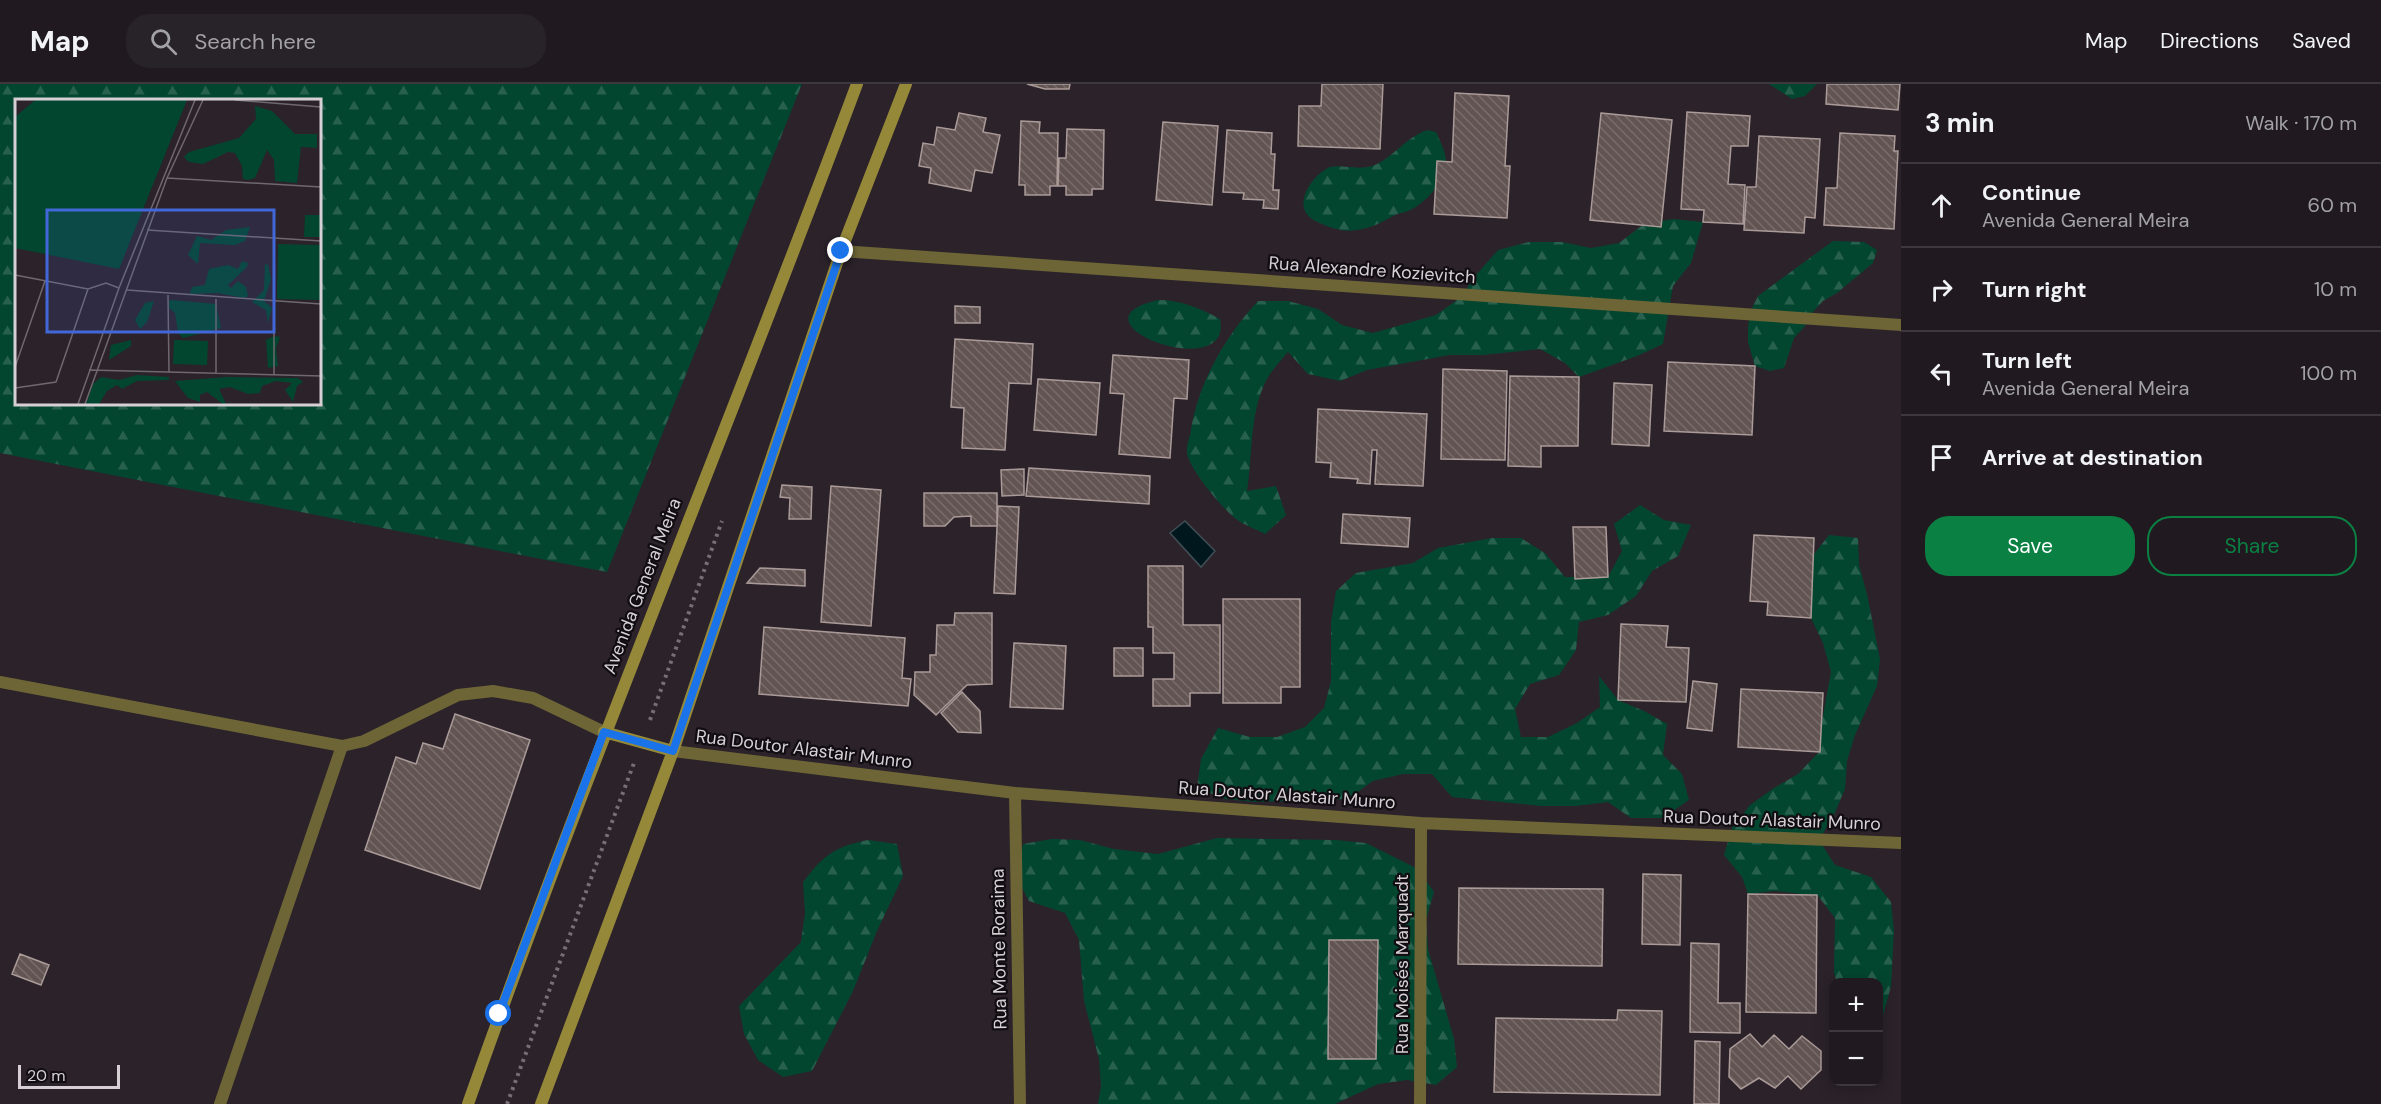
<!DOCTYPE html>
<html lang="en">
<head>
<meta charset="utf-8">
<style>
  :root { --surface:#201a20; --page:#282329; --text:#f1f3f6; --muted:#a2a1a5; --line:#3d383e; --accent:#0b8043 }
  body { margin:0; font-family:"DM Sans",sans-serif; background:var(--page); color:var(--text) }
  .controls { position:absolute; right:18px; bottom:18px; display:grid; overflow:hidden; border-radius:12px; box-shadow:0 3px 15px #0003 }
  .controls button { width:54px; height:54px; display:grid; place-items:center; padding:0; border:0; border-bottom:2px solid var(--line); background:var(--surface); color:var(--text); font:30px sans-serif }
  .scale { position:absolute; left:18px; bottom:15px; width:102px; box-sizing:border-box; padding-left:6px; border:3px solid #d6d0d5; border-top:0; font-size:16px; line-height:21px; white-space:nowrap; color:#d6d0d5; -webkit-text-stroke:4px #110d11; paint-order:stroke }
  .stop { position:absolute; width:18px; height:18px; margin:-14px; border:4px solid #1a73e8; border-radius:50%; background:#fff }
  .stop.end { background:#1a73e8; border-color:#fff; box-shadow:0 2px 6px #0008 }
  .list { margin:0; padding:0; list-style:none }
  h2 { display:flex; justify-content:space-between; align-items:center; height:78px; margin:0; padding:0 24px; font-size:26px }
  h2 small { font-size:20px; font-weight:400; color:var(--muted) }
  .list li { display:grid; grid-template-columns:39px 1fr auto; gap:18px; align-items:center; box-sizing:border-box; height:84px; padding:0 24px; border-top:2px solid var(--line) }
  .list b { display:block; font-size:22px; white-space:nowrap }
  .list p { margin:0; font-size:20px; white-space:nowrap; color:var(--muted) }
  .list em { font-size:20px; font-style:normal; color:var(--muted) }
  .actions { display:flex; gap:12px; padding:18px 24px }
  .actions a { flex:1; padding:14px 0; border:2px solid var(--accent); border-radius:24px; text-align:center; font-size:21px; color:var(--accent) }
  .actions .main { background:var(--accent); color:#fff }
  .icon { flex:none; width:33px; height:33px; fill:none; stroke:currentColor; stroke-width:2; stroke-linecap:round; stroke-linejoin:round }
  .map { position:relative; flex:none; width:1901px; height:1020px; overflow:hidden }
  header { display:flex; align-items:center; gap:36px; box-sizing:border-box; height:84px; padding:0 30px; background:var(--surface); border-bottom:2px solid var(--line) }
  header strong { font-size:28px }
  nav { display:flex; gap:33px; margin-inline-start:auto; font-size:21px }
  .search { width:420px; height:54px; background:var(--page); display:flex; align-items:center; gap:15px; box-sizing:border-box; padding:0 21px; border-radius:24px; color:var(--muted); font-size:22px }
  main { display:flex }
  aside { flex:1; background:var(--surface) }
  .map>svg:first-child { display:block }
</style>
</head>
<body>
<header>
<strong>Map</strong>
<div class="search"><svg class="icon" aria-label="search" viewBox="0 0 24 24"><circle cx="10" cy="10" r="6"/><path d="M15 15l6 6"/></svg>Search here</div>
<nav><a>Map</a><a>Directions</a><a>Saved</a></nav>
</header>
<main>
<div class="map">
<svg width="1901" height="1020" viewBox="0 0 1901 1020">
  <defs>
    <pattern id="forest-firs" width="22" height="20" patternUnits="userSpaceOnUse" patternTransform="scale(1.5)"><rect width="22" height="20" fill="#034630"/><path d="M5 1l3.5 6h-7zM16 11l3.5 6h-7z" fill="#27604d"/></pattern>
    <pattern id="building-back-hatch" width="6" height="6" patternUnits="userSpaceOnUse" patternTransform="scale(1.5)"><rect width="6" height="6" fill="#625452"/><path d="M-1 5l2 2M0 0l6 6M5-1l2 2" fill="none" stroke="#786c6a"/></pattern>
  </defs>
  <rect width="100%" height="100%" fill="#2b222a"/>
  <!-- forest -->
  <path fill="url(#forest-firs)" fill-rule="evenodd" d="M0,0H802L607,488L0,369ZM16,16H320V320H16Z
    M1769,0H1817L1805,12L1792,15Z
    M1428,46L1436,48C1440,57 1446,68 1446,78C1446,97 1425,120 1408,127C1404,129 1399,129 1395,131C1382,138 1372,144 1357,146C1344,148 1334,145 1322,140C1309,135 1301,128 1304,114C1307,102 1316,91 1326,85C1337,78 1357,88 1375,81C1395,72 1407,52 1428,46Z
    M1673,135L1703,138L1691,179L1673,202L1663,260L1637,272L1579,293L1565,279L1540,265L1483,271H1450L1367,286L1340,297L1308,290L1288,268C1282,275 1275,283 1270,290C1249,323 1253,369 1247,407L1276,402L1286,431L1265,450C1256,445 1244,441 1236,435C1223,425 1189,385 1187,369C1186,362 1190,353 1191,346C1199,297 1225,253 1258,217H1288L1318,225L1342,241L1373,249L1436,231L1460,214L1476,191L1498,166L1529,158H1562L1591,164L1619,159L1644,140Z
    M1833,157L1864,158L1877,166L1873,179L1837,209L1823,217L1812,229L1805,242L1794,254L1784,284L1770,287L1755,282L1748,258V243L1751,226L1758,212Z
    M1158,216C1181,216 1200,224 1220,235C1234,302 1061,238 1158,216Z
    M1640,421L1664,436L1691,441L1678,472L1652,487L1636,512L1608,531L1579,538L1576,566L1559,591L1530,600L1515,625L1521,653H1548L1577,639L1600,623L1599,592L1618,616L1644,627L1667,640L1663,671L1682,690L1689,716L1663,734H1631L1608,718L1576,722H1541L1452,713L1432,690H1403L1373,697L1348,715L1255,718L1225,715L1197,704L1201,675L1218,644L1250,653H1277L1305,643L1324,624L1331,597V538L1336,507L1356,489L1413,479L1438,464L1492,454H1521L1545,469L1565,493H1608L1622,467L1614,440Z
    M1829,451L1858,454L1859,481L1867,510L1880,575L1877,602L1855,651L1847,677L1845,705L1834,731L1819,756L1835,781L1871,793L1891,818L1894,847L1891,902L1883,932L1879,934L1878,898H1837L1834,889L1835,834L1818,812L1775,807L1748,810L1742,793L1724,771L1732,744L1750,721L1774,704L1798,690L1819,668L1821,643L1831,588L1823,559L1811,534V474Z
    M1217,754L1336,756L1366,759L1418,785L1434,808L1426,836L1428,865L1454,955L1457,983L1436,1001L1407,996L1378,1000L1335,1020H1098L1101,1002L1099,975L1084,917L1079,856L1065,829L1029,817L1015,790L1023,760L1052,755L1080,756L1114,765L1158,770Z
    M868,756L897,760L903,792L877,847L853,907L812,987L783,993L758,976L744,950L739,922L801,858L805,829L803,798C825,770 834,763 868,756Z"/>
  <!-- water -->
  <path fill="#00171e" stroke="#404e55" stroke-width="1.5" d="M1185,437L1215,467L1201,483L1170,449Z"/>
  <!-- building -->
  <path fill="url(#building-back-hatch)" stroke="#aa9b98" stroke-width="1.5" d="M1027,0H1070L1069,5H1045Z
    M1322,0H1383L1380,65L1298,62L1299,22H1321Z
    M1827,0H1900L1898,26L1826,20Z
    M1455,9L1509,12L1505,82H1510L1507,134L1434,130L1437,77L1452,78Z
    M1687,28L1750,32L1748,62H1731L1728,100L1745,101L1743,140L1703,138L1704,126L1681,125Z
    M959,29L986,34L983,48L1000,51L992,89L975,86L971,107L929,99L931,84L919,82L923,59L934,61L937,43L955,46Z
    M1601,29L1672,36L1661,143L1590,136Z
    M1021,37L1040,38L1039,49H1058L1057,102H1050V111H1025V101H1019Z
    M1163,38L1218,42L1212,121L1156,116Z
    M1067,45L1104,46L1103,105H1092V111H1066V102H1058L1059,74H1066Z
    M1227,46L1272,49L1271,70H1275L1273,106H1279L1278,125L1263,124L1264,116L1243,115L1244,109L1223,108Z
    M1840,49L1895,52L1894,67H1898L1894,145L1824,141L1826,104H1837Z
    M1759,52L1820,55L1815,134L1805,133L1804,149L1744,146L1747,103H1756Z
    M955,222L980,223V239H955Z
    M955,255L1033,260L1031,300L1009,299L1005,366L962,364L964,324L951,323Z
    M1113,271L1189,276L1187,315L1174,314L1170,374L1119,370L1124,310L1110,309Z
    M1668,278L1755,282L1752,351L1664,347Z
    M1443,285L1507,287L1505,376L1441,375Z
    M1510,292L1579,293L1578,362H1541V383L1508,382Z
    M1038,295L1100,299L1096,351L1034,346Z
    M1614,299L1652,301L1649,362L1612,360Z
    M1318,325L1427,330L1423,402L1375,400L1377,366H1372L1370,400L1357,399L1358,395L1330,393L1331,379L1316,378Z
    M1029,384L1150,392L1149,420L1026,412Z
    M1024,385V411L1002,412L1001,386Z
    M782,401L812,403L811,435H789L790,414L780,413Z
    M831,402L881,406L871,542L821,538Z
    M924,409H997V442H971V432L954,433L945,442H924Z
    M998,422L1019,423L1015,510L994,509Z
    M1343,430L1410,434L1408,463L1341,459Z
    M1573,443H1606L1608,493L1575,495Z
    M1754,451L1814,454L1811,534L1767,531L1768,518L1750,517Z
    M1148,482H1183V541H1220V609H1190V622H1153V595H1174V569H1153V543H1148Z
    M760,484L805,486V502L747,499Z
    M1223,515H1300V603H1281V619H1223Z
    M955,529H992V600L967,601L936,631L914,611L915,588H930V571H936L937,541H954Z
    M1621,540L1668,542L1666,563L1689,564L1686,618L1618,616Z
    M764,543L905,554L902,594L911,595L908,622L759,610Z
    M1014,559L1066,562L1063,625L1010,623Z
    M1114,564H1143V592H1114Z
    M1693,597L1717,600L1712,647L1687,644Z
    M1741,605L1823,609L1820,668L1738,663Z
    M962,608L980,627L981,649L958,648L941,629Z
    M455,630L530,656L480,805L365,766L396,673L416,680L423,659L443,665Z
    M1643,790L1681,791L1680,861L1642,860Z
    M1459,804L1603,805L1602,882L1458,880Z
    M1748,810L1817,811L1816,929L1746,928Z
    M1329,856H1378L1376,975H1328Z
    M1691,859L1719,860L1718,919H1740V949L1690,948Z
    M20,870L49,881L41,901L12,890Z
    M1618,926L1662,927L1660,1011L1494,1008L1496,934L1617,936Z
    M1750,950L1762,963L1774,951L1789,965L1802,952L1821,967V986L1801,1005L1788,992L1775,1004L1759,994L1741,1005L1729,993L1730,965Z
    M1695,957L1720,958L1719,1020H1694Z"/>
  <g fill="none" stroke-linecap="round" stroke-linejoin="round">
    <!-- path -->
    <path stroke="#766f75" stroke-width="4" stroke-dasharray="3 4.5" stroke-linecap="butt" d="M650,636L722,437
      M507,1020L634,679"/>
    <!-- minor -->
    <path stroke="#6d6536" stroke-width="12" d="M841,167L1901,241
      M0,598L342,662L364,657L458,611L493,607L533,614L604,648
      M673,667L1015,709L1421,739L1901,759
      M1015,709L1020,1020
      M220,1020L342,662
      M1420,1020L1421,739"/>
    <!-- secondary -->
    <path stroke="#958839" stroke-width="12" d="M604,648L673,667
      M468,1020C589,677 730,341 857,0
      M541,1020L673,667L841,167L906,0"/>
  </g>
  <g fill="none" stroke-linecap="round" stroke-linejoin="round">
    <!-- route -->
    <path stroke="#1a73e8" stroke-width="8" d="M499,930L604,648L673,667L841,167"/>
  </g>
  <g text-anchor="middle" stroke-width="4.5" stroke-linejoin="round" paint-order="stroke">
    <!-- street labels -->
    <g font-size="18" fill="#d6d0d5" stroke="#110d11">
      <text transform="translate(1372 186) rotate(4)" y="6">Rua Alexandre Kozievitch</text>
      <text transform="translate(642 502) rotate(-69)" y="6">Avenida General Meira</text>
      <text transform="translate(804 665) rotate(7)" y="6">Rua Doutor Alastair Munro</text>
      <text transform="translate(1287 711) rotate(4)" y="6">Rua Doutor Alastair Munro</text>
      <text transform="translate(1772 736) rotate(2)" y="6">Rua Doutor Alastair Munro</text>
      <text transform="translate(999 865) rotate(-91)" y="6">Rua Monte Roraima</text>
      <text transform="translate(1402 880) rotate(-90)" y="6">Rua Moisés Marquadt</text>
    </g>
  </g>
  <!-- overview -->
  <g transform="translate(15 15)">
    <rect width="306" height="306" fill="#2b222a"/>
    <path d="M159,241L193,242L192,266L158,265Z" fill="#034630"/>
    <path d="M20,1H172L104,170L0,149V18ZM240,7L257,12L280,35H302V49L286,48L282,84L260,82L259,61L252,51L240,79L233,81L228,80L227,67L220,54L213,53L188,65L174,63L169,58L174,53L224,39L241,20ZM235,128L230,142L220,146L185,144L183,165L173,156L182,137L196,141L211,131ZM227,162L233,164L232,168L213,186L216,189L223,182L231,188L233,197L230,199L202,194L175,195L177,188L190,186L194,170L213,166L223,170ZM250,165L253,166L256,180L249,202L257,209L253,224L251,211L237,203L249,191ZM157,201L201,205L206,229L168,239L163,234L160,214L154,209V202ZM139,202L132,223L125,230L120,221L130,204ZM259,237L265,238L261,249L263,267L253,269L251,241ZM116,241V247L94,261L96,246ZM122,276L154,278V281L122,282L107,290L102,286L92,292L84,305H71L78,285L86,278L104,281ZM212,278L283,279L288,283L282,287L278,303L270,291L277,284L261,282L247,287L245,294L233,295L215,288L204,290L211,305H208L192,293L185,296V303L173,299L160,282Z" fill="#034630"/>
    <path d="M290,116H305V138H289ZM263,145L306,146L305,201L262,200Z" fill="#034630"/>
    <path fill="none" stroke="#6f686e" stroke-width="1.5" d="M220,1L306,8M152,79L306,88M132,131L306,142M0,176L73,190L91,184L104,189M306,184V215M112,191L306,205M153,196L154,274M0,268L30,182M74,271L306,277M201,275V200M259,276V140M0,289L41,283L73,190M63,305L104,189L180,1M70,305L152,79L188,1"/>
    <path fill="#4268d7" fill-opacity="0.15" stroke="#4268d7" stroke-width="3" d="M32,111H259V233H32Z"/>
    <rect width="306" height="306" fill="none" stroke="#d6d0d5" stroke-width="3"/>
  </g>
</svg>
<div class="controls">
<button>+</button>
<button>−</button>
</div>
<div class="scale">20 m</div>
<div class="stop" style="left:499px;top:930px"></div>
<div class="stop end" style="left:841px;top:167px"></div>
</div>
<aside>
<h2>3 min<small>Walk · 170 m</small></h2>
<ul class="list">
<li><svg class="icon" aria-label="ahead" viewBox="0 0 24 24"><path d="M12 20V5M6 11l6-6 6 6"/></svg><div><b>Continue</b><p>Avenida General Meira</p></div><em>60 m</em></li>
<li><svg class="icon" aria-label="right" viewBox="0 0 24 24"><path d="M7 20v-9h11M14 6l5 5-5 5"/></svg><div><b>Turn right</b></div><em>10 m</em></li>
<li><svg class="icon" aria-label="left" viewBox="0 0 24 24"><path d="M17 20v-9H6M10 6l-5 5 5 5"/></svg><div><b>Turn left</b><p>Avenida General Meira</p></div><em>100 m</em></li>
<li><svg class="icon" aria-label="arrive" viewBox="0 0 24 24"><path d="M6 21V4h12l-3 4 3 4H6"/></svg><div><b>Arrive at destination</b></div></li>
</ul>
<div class="actions"><a class="main">Save</a><a>Share</a></div>
</aside>
</main>
</body>
</html>
